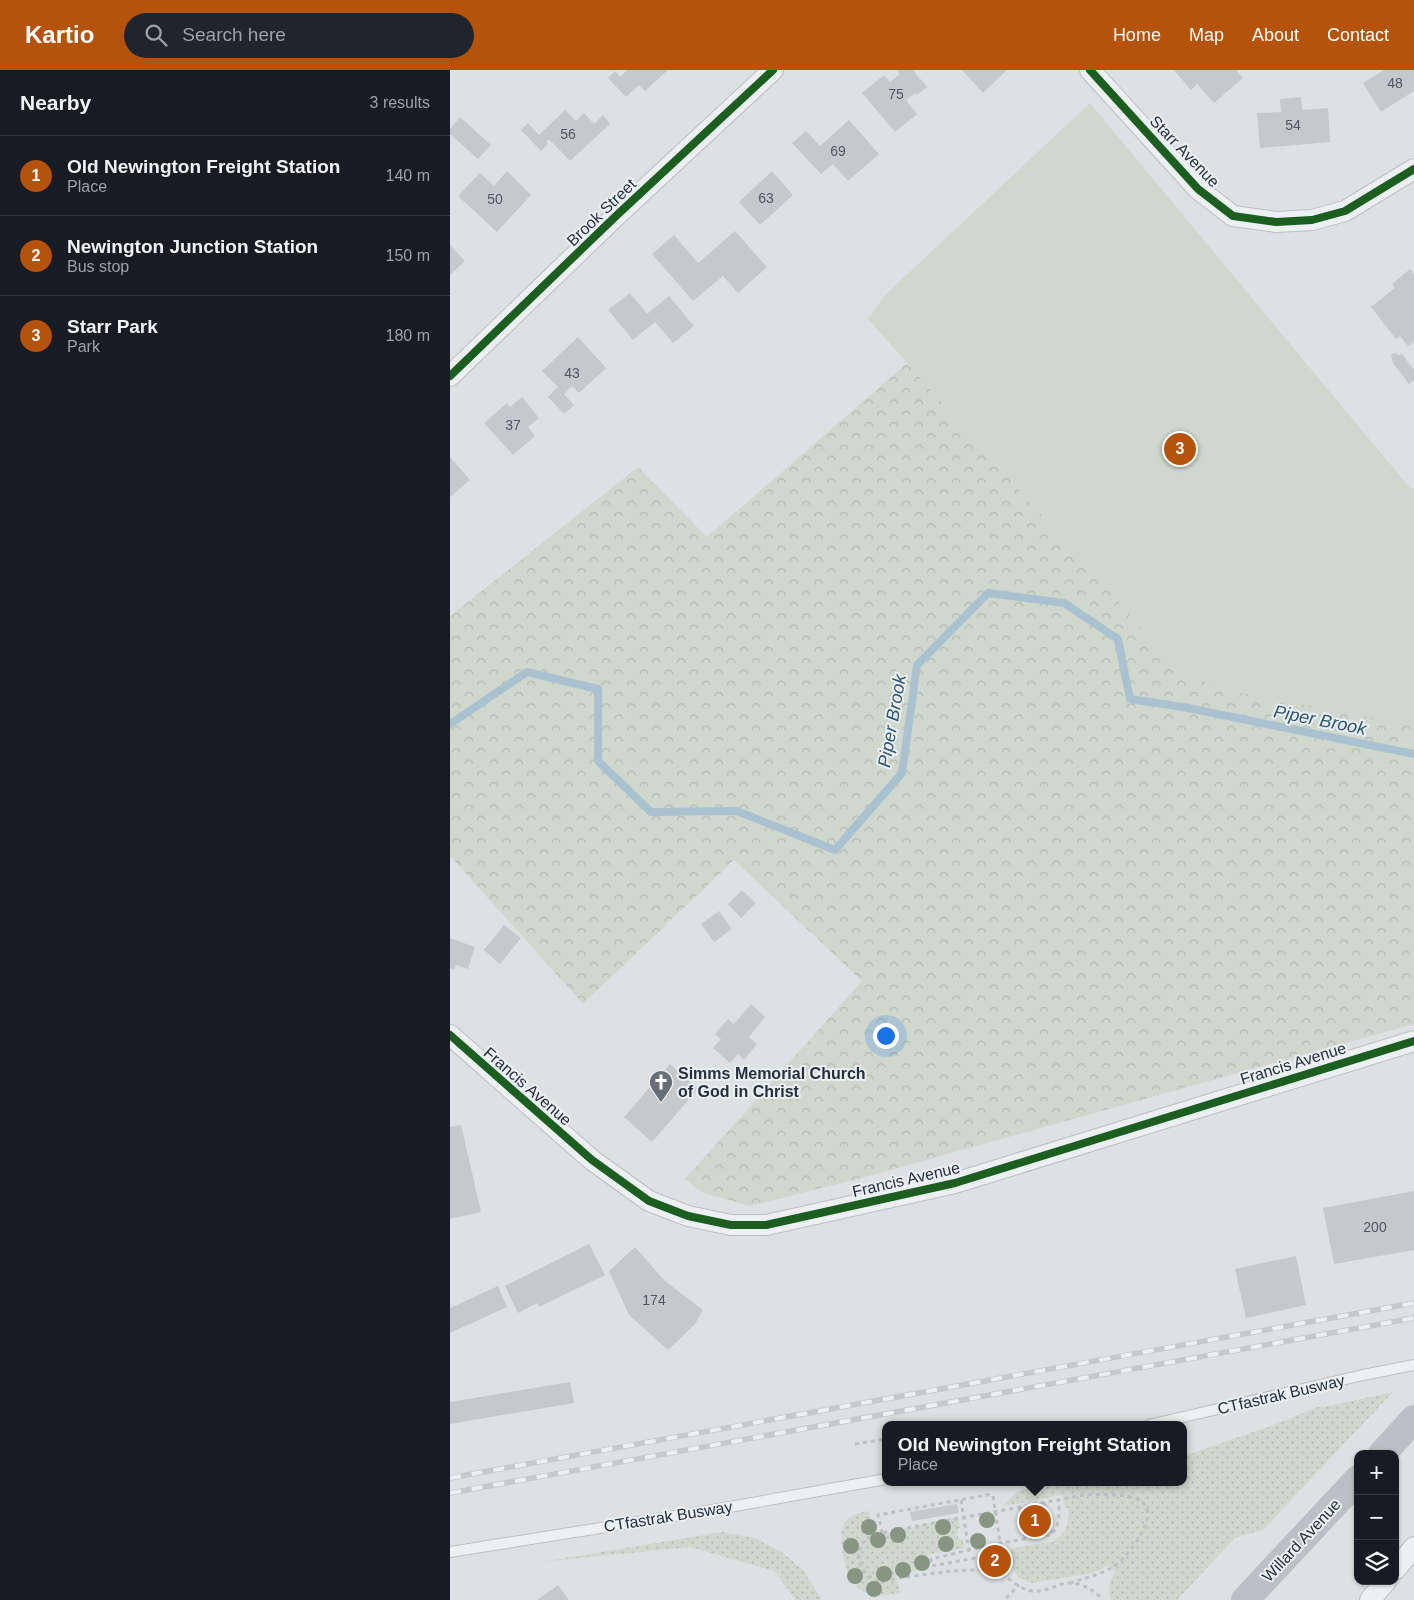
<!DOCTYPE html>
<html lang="en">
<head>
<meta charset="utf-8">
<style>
  :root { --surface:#171b24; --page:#20242c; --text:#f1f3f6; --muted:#9ea1a6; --line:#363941; --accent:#b45309 }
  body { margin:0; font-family:Arial,sans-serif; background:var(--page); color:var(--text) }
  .controls { position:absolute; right:15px; bottom:15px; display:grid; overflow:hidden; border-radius:10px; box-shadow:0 1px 4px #0004 }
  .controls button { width:45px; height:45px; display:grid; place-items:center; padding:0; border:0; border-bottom:1px solid var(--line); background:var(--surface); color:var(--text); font:25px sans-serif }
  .you { position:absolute; left:435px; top:965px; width:18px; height:18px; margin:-12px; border:4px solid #fff; border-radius:50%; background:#1a73e8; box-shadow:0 0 0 8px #1a73e833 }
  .badge { display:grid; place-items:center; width:32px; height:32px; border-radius:50%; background:var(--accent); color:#fff; font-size:16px; font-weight:700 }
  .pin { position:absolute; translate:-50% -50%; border:2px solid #fff; box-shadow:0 1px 5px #0006 }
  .popup { position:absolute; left:432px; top:1351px; width:305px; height:65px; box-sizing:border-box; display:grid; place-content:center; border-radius:10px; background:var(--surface); filter:drop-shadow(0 1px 4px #0005); font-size:16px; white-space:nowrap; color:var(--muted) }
  .popup b { font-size:19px; color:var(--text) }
  .popup::after { content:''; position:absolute; left:50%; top:100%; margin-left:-10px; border:10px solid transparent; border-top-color:var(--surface) }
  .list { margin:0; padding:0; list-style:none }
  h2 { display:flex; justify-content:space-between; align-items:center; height:65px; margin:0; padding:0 20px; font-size:21px }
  h2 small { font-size:16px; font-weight:400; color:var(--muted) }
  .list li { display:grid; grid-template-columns:32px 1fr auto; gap:15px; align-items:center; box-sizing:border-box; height:80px; padding:0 20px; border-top:1px solid var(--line) }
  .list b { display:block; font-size:19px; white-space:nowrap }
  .list p { margin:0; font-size:16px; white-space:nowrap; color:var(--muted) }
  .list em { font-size:16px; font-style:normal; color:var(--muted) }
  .icon { flex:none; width:28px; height:28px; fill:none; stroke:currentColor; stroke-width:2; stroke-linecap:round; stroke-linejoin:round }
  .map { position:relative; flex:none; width:964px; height:1530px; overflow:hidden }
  header { display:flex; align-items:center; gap:30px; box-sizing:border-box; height:70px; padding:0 25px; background:var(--accent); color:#fff }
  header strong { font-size:24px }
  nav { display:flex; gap:28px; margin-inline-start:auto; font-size:18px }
  .search { width:350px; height:45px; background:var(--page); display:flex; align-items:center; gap:12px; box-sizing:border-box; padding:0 18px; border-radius:28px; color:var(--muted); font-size:19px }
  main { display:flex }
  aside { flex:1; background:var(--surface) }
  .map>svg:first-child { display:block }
</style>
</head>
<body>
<header>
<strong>Kartio</strong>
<div class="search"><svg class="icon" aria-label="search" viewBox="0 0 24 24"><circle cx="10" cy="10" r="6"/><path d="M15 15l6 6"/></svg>Search here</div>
<nav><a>Home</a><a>Map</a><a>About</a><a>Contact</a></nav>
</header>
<main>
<aside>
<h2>Nearby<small>3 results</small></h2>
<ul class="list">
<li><span class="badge">1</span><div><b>Old Newington Freight Station</b><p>Place</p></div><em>140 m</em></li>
<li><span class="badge">2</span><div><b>Newington Junction Station</b><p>Bus stop</p></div><em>150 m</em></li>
<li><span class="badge">3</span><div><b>Starr Park</b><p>Park</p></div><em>180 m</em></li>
</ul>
</aside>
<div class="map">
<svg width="964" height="1530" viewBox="0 0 964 1530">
  <defs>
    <pattern id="grass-dots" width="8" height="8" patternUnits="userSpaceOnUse" patternTransform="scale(1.25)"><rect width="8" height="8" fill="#d0d8ce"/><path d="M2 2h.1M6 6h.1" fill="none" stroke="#b2bab2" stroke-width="1.8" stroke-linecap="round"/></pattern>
    <pattern id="forest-crowns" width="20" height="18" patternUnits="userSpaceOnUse" patternTransform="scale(1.25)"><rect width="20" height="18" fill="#d0d8ce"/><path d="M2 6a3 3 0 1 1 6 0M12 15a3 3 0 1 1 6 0" fill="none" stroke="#b2bab2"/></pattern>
  </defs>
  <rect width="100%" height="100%" fill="#dee1e3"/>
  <!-- grass -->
  <path fill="url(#grass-dots)" d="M943,1322L813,1460L785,1468L727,1530H661C658,1520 659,1510 665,1502L659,1496L638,1504L582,1513L570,1509L566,1504L560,1493L559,1479L598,1472L599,1473C613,1469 621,1453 618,1438H615L612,1425L555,1436L554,1434L570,1420L608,1412H734V1386L826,1354L868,1337L879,1336Z
    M419,1441L423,1459L432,1464L508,1447L510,1458L508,1459L507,1465L509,1469L513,1470L514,1478L477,1485L479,1498L446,1505L450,1523C441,1524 429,1528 419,1524C413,1522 407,1518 404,1513C395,1501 386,1465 395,1452C400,1445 411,1442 419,1441Z
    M272,1462L305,1468L333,1483L353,1500L372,1530H346L324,1501L240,1477L91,1492Z"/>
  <!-- forest -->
  <path fill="url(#forest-crowns)" d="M457,293L588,441L886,330L961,419L964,418V954L412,1108L300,1136L253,1123L235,1109L412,911L284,790L133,934L0,786V546L188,397L257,467Z"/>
  <!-- park -->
  <path fill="#d0d8ce" d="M640,33L964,423V658L950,653L766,618L724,595L418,249L434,226Z"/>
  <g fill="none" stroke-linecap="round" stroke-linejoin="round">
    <!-- stream -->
    <path stroke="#aac2d0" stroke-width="8" d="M0,654L77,602L148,619V691L201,742L287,741L385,780L452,703L467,595L538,523L614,533L668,569L680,629L733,637L964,684"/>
  </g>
  <!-- building -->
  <path fill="#c6c9cb" d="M177,0H218L195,21L189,15L176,27L158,8L165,1L170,7Z
    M447,0H463L477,17L467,25L465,23L456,30L467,44L445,62L412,23L434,5L440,12L450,4Z
    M512,0H557L533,23Z
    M724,0H786L793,8L764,33L747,14L741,20Z
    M934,0H964V21L931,42L913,13Z
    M851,27L852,40L878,38L880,72L810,78L807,43L831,42L830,29Z
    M115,40L126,51L134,43L144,54L153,45L160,54L120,91L100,70H97V75L91,81L71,60L78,53L89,65Z
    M10,47L41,75L28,89L0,64V59Z
    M399,50L429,84L398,111L383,94L371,104L342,73L356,61L370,76Z
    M57,101L81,125L47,162L8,126L30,103L44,116Z
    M322,101L343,125L310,155L289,132Z
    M285,161L317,197L288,223L273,206L243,231L202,184L224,165L248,193Z
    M0,175L15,191L0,205Z
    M960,199L964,205V272L958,276L950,266L946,269L921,237L945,218L942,214Z
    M180,223L197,244L219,226L244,256L223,273L205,252L183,270L158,240Z
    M128,267L156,298L129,323L122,316L114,324L124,335L114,344L98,327L108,317L92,301Z
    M945,283L949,285L952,284L964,300V310L959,314L943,293L941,285Z
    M72,327L89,348L78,357L85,366L63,385L34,353L57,333L60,337Z
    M0,387L20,410L0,427Z
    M292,820L306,833L291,848L278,834Z
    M269,841L282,859L264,872L251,854Z
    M54,855L71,868L50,894L34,880Z
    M0,868L25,877L18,899L6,895L4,900L0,898Z
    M301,934L315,947L299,967L307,974L294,990L288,984L280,993L263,978L271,969L265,964L278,949L284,954Z
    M220,994L248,1019L202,1072L174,1047Z
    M11,1055L31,1142L0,1149V1057Z
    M964,1121V1180L884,1194L873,1138Z
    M139,1174L155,1205L89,1237L87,1233L68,1243L55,1216Z
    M185,1177L215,1211L253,1240L245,1254L218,1280L179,1245L159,1201Z
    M846,1186L856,1235L796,1248L785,1199Z
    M48,1216L57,1237L0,1263V1238Z
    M120,1312L124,1333L0,1354V1332Z
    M596,1432L602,1463L574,1469L568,1438Z
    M507,1434L509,1443L462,1451L460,1442Z
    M108,1515L119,1530H87Z"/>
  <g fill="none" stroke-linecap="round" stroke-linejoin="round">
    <!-- lane casing -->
    <g stroke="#bcbfc1" stroke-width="12">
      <path id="lane" d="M699,1355L913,1305L964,1295
        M0,1482L257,1441L436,1409"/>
    </g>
    <!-- street casing -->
    <g stroke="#bcbfc1" stroke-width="22">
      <path id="street" d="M640,0L748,119L783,146L826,152L862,150L895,141L964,99
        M0,306L167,145L323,0
        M0,965L142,1090L199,1131L238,1146L281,1155H316L505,1113L964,971
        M945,1500L964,1477
        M920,1530L936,1511"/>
    </g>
    <!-- path -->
    <path stroke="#bdc0c4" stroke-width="3" stroke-dasharray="4 4" stroke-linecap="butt" d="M516,1355L532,1352
      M405,1374L436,1369
      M543,1426L555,1505
      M511,1430L519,1481
      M432,1463L428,1445L542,1424
      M543,1501L541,1485L482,1496L481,1489L550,1473L600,1465C610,1458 610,1441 608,1429
      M620,1513C634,1508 650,1505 663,1497C677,1488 712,1445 691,1431C681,1424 648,1424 634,1425L425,1464C401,1475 405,1501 427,1511C437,1511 447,1508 457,1507C484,1503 511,1499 538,1500C556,1501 565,1519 582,1521C594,1522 602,1517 612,1514C628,1510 643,1519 653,1530
      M556,1528L569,1515"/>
    <!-- lane -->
    <use href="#lane" stroke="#edeff1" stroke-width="10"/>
    <!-- street -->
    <use href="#street" stroke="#edeff1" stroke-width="20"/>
    <!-- secondary -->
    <path stroke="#bcc0c4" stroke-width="28" d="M932,1384L964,1349
      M795,1530L908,1409"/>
    <!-- rail casing -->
    <g stroke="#c6c9cc" stroke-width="5.5">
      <path id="rail" d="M0,1408L964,1233
        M0,1423L964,1248"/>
    </g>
    <!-- rail -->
    <use href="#rail" stroke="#eaf0f4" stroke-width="4" stroke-dasharray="11" stroke-linecap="butt"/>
    <!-- cycleway casing -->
    <g stroke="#eaf0f4" stroke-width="11">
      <path id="cycleway" d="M640,0L748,119L783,146L826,152L862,150L895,141L964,99
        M0,306L167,145L323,0
        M0,965L142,1090L199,1131L238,1146L281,1155H316L505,1113L964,971"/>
    </g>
    <!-- cycleway -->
    <use href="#cycleway" stroke="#1b5e20" stroke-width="8"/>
  </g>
  <!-- trees -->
  <g fill="#869682">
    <circle cx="537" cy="1450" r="8"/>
    <circle cx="419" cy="1457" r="8"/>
    <circle cx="493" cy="1457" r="8"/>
    <circle cx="448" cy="1465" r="8"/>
    <circle cx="428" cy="1470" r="8"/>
    <circle cx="528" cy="1471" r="8"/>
    <circle cx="496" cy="1474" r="8"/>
    <circle cx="401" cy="1476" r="8"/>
    <circle cx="472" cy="1493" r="8"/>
    <circle cx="453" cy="1500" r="8"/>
    <circle cx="434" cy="1504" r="8"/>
    <circle cx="405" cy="1506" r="8"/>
    <circle cx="424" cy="1519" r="8"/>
  </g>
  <!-- icons -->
  <defs>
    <g id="church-pin" transform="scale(1.25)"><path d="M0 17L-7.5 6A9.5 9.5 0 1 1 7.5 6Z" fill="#666e77" stroke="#eaf0f4"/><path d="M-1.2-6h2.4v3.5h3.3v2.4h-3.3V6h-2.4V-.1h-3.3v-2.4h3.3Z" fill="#fff"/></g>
  </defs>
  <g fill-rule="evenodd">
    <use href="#church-pin" x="211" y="1012"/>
  </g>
  <g text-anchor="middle" stroke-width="4" stroke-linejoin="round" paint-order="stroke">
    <!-- number labels -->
    <g font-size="14" fill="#4e5761">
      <text x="945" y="18">48</text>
      <text x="446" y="29">75</text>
      <text x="843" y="60">54</text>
      <text x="118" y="69">56</text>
      <text x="388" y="86">69</text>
      <text x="316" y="133">63</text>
      <text x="45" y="134">50</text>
      <text x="122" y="308">43</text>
      <text x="63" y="360">37</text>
      <text x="925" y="1162">200</text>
      <text x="204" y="1235">174</text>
    </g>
    <!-- street labels -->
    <g font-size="16" fill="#25303d" stroke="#eaf0f4">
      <text transform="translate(735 81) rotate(46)" y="6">Starr Avenue</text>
      <text transform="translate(151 142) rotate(-44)" y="6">Brook Street</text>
      <text transform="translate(843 993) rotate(-17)" y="6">Francis Avenue</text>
      <text transform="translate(78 1016) rotate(41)" y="6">Francis Avenue</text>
      <text transform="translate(456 1109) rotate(-13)" y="6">Francis Avenue</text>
      <text transform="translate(831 1324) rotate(-13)" y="6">CTfastrak Busway</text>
      <text transform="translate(218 1446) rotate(-9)" y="6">CTfastrak Busway</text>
      <text transform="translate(851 1470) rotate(-47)" y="6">Willard Avenue</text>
    </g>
    <!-- poi labels -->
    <g font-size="16" font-weight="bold" fill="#25303d" stroke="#eaf0f4" text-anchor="start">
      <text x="228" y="1009">Simms Memorial Church<tspan x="228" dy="18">of God in Christ</tspan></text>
    </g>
    <!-- water labels -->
    <g font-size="18" font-style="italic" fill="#2e5472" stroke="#eaf0f4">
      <text transform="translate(870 650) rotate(11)" y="6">Piper Brook</text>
      <text transform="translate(442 651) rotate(-80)" y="6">Piper Brook</text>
    </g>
  </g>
</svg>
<div class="controls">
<button>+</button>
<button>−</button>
<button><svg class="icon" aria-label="layers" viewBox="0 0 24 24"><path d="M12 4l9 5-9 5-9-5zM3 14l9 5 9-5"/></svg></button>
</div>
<div class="you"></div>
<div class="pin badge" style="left:585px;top:1451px">1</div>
<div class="popup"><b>Old Newington Freight Station</b>Place</div>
<div class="pin badge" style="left:545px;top:1491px">2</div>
<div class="pin badge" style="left:730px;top:379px">3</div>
</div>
</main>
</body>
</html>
